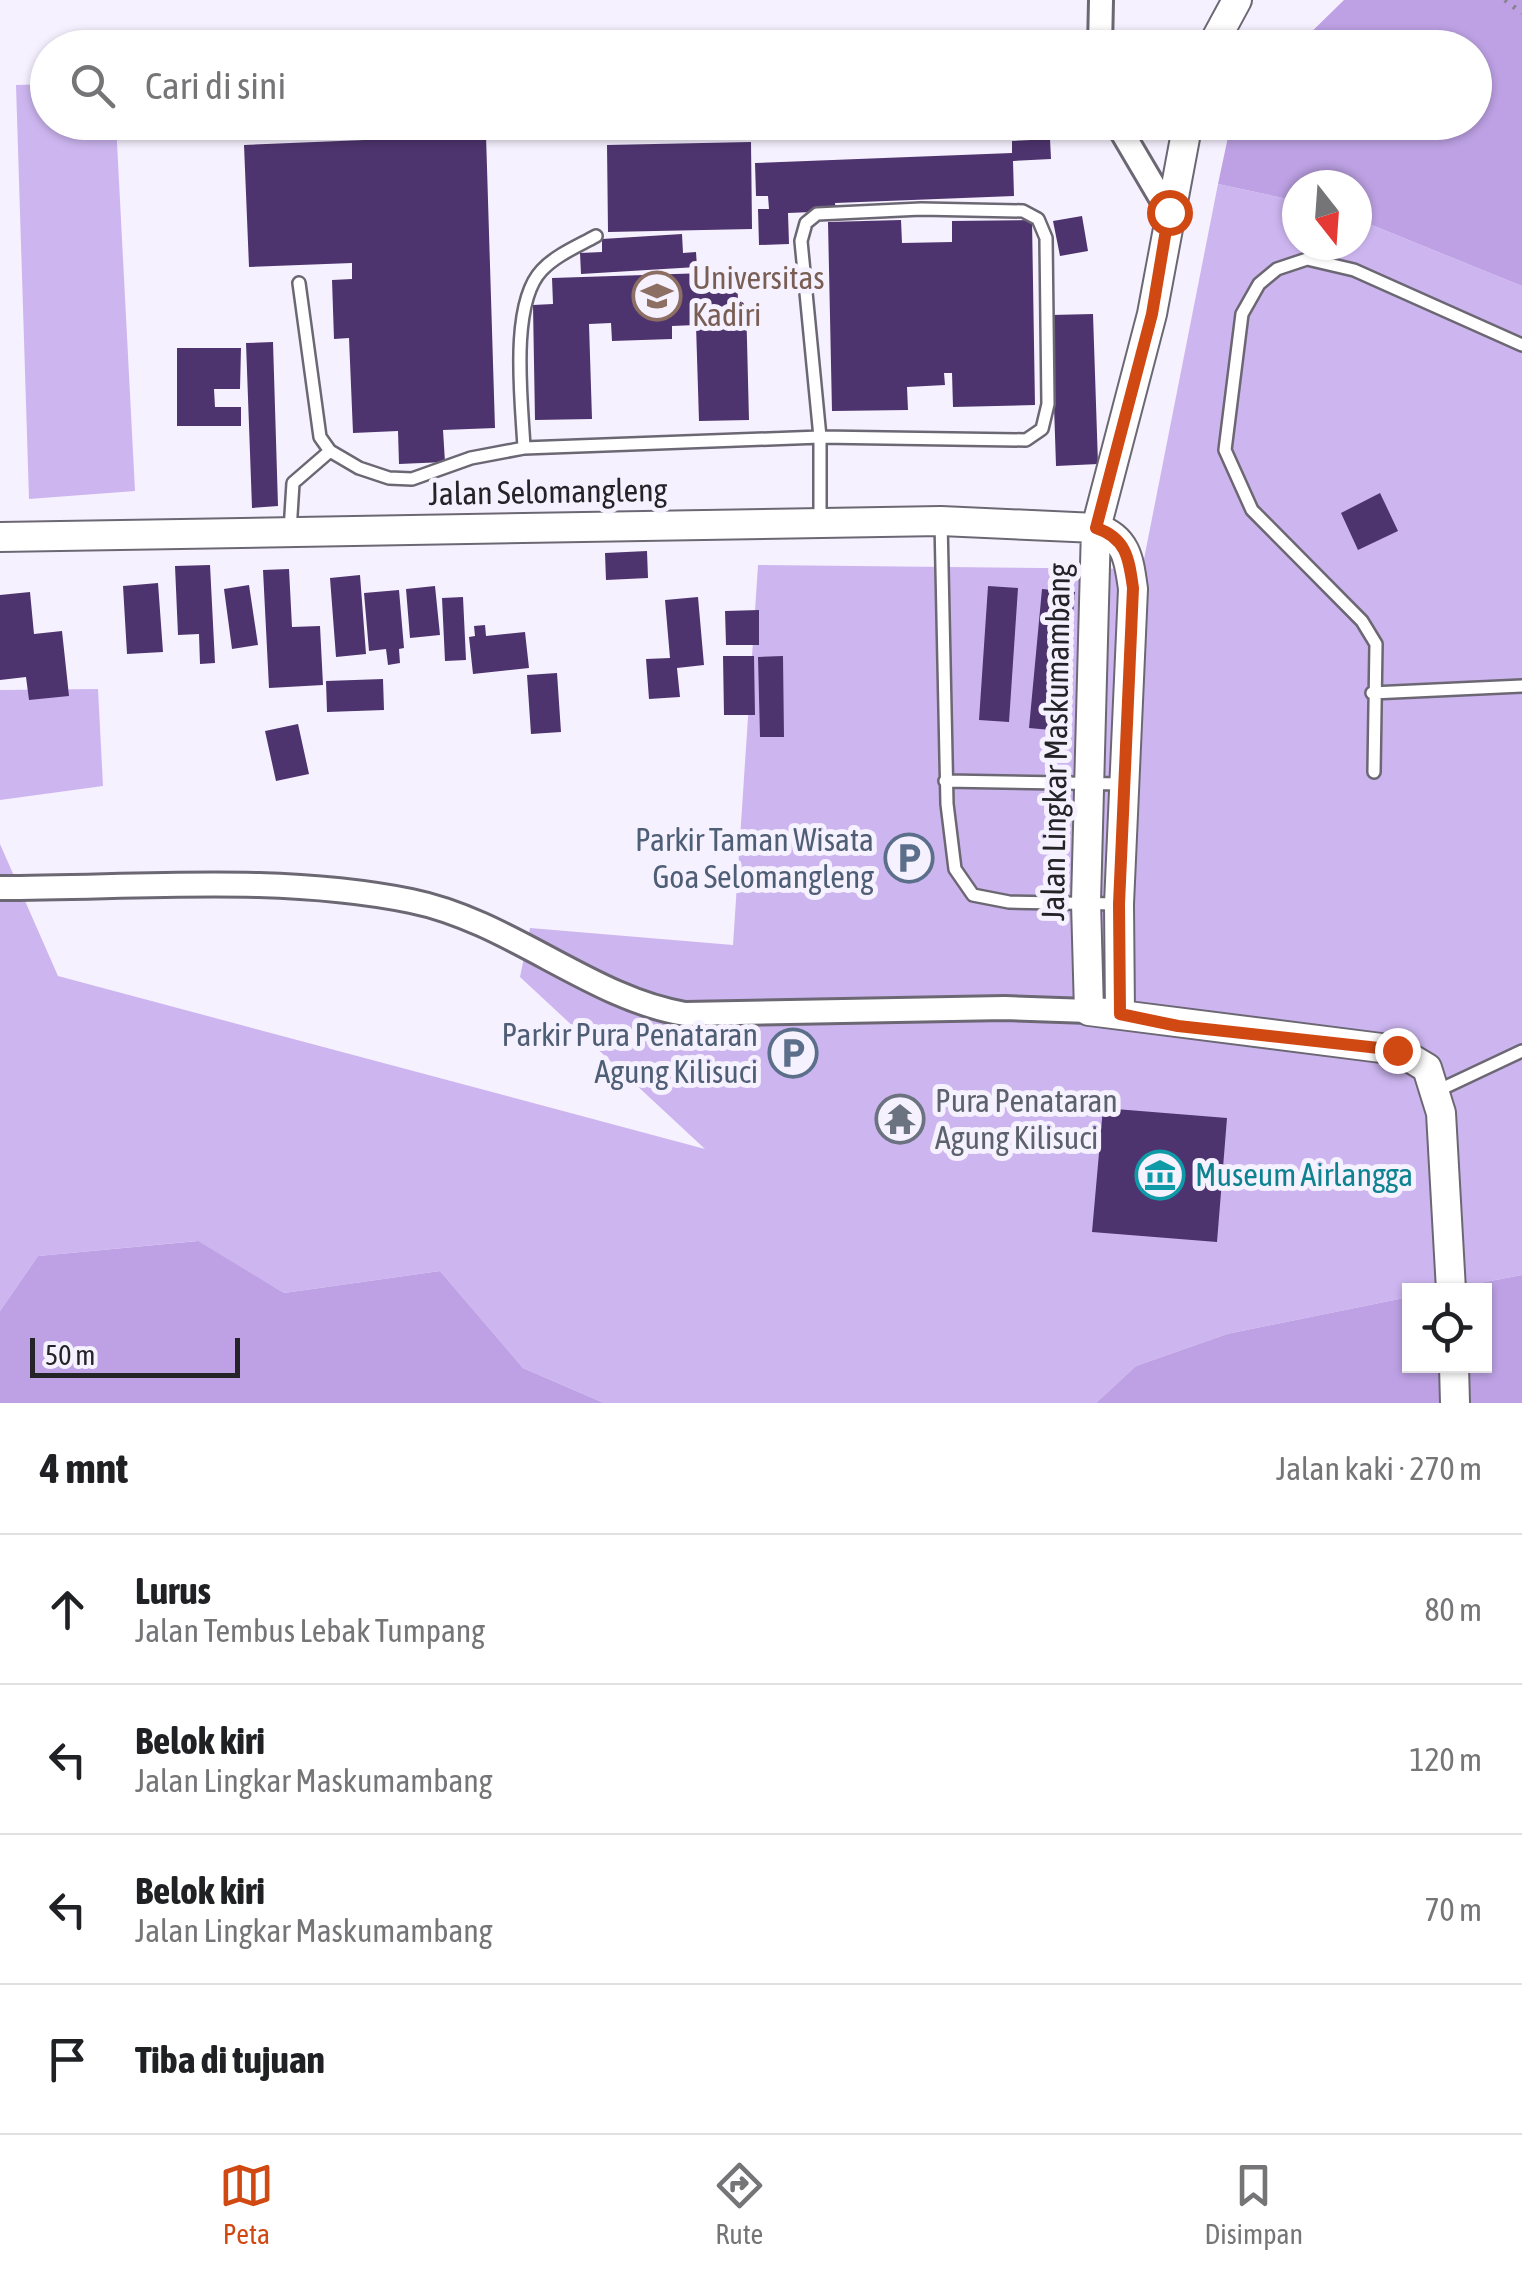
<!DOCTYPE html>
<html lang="id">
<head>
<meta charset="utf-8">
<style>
  :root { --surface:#fff; --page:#f6f6f6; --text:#202124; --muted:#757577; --line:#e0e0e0; --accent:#d04913 }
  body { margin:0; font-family:"Asap Condensed",sans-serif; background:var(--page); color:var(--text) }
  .controls { position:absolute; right:30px; bottom:30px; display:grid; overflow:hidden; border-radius:0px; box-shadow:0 2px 8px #0004 }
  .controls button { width:90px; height:90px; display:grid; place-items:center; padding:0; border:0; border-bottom:2px solid var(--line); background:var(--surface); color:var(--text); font:50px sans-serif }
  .compass { position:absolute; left:1282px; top:170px; width:90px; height:90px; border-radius:50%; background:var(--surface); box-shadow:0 2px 8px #0004; rotate:163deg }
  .scale { position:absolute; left:30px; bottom:25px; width:210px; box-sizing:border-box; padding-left:10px; border:5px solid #242327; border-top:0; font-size:28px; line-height:35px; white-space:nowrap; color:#242327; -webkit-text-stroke:8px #f6f1ff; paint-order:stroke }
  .stop { position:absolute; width:30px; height:30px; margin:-22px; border:8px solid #d04913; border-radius:50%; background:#fff }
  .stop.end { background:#d04913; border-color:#fff; box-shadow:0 2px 10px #0008 }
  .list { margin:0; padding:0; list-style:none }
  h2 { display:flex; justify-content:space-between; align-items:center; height:130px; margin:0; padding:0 40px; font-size:42px }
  h2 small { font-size:32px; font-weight:400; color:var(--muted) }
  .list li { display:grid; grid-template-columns:65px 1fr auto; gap:30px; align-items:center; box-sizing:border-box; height:150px; padding:0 40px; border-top:2px solid var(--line) }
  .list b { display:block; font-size:38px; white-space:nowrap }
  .list p { margin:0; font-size:32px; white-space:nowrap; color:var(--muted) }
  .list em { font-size:32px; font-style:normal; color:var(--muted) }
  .icon { flex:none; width:55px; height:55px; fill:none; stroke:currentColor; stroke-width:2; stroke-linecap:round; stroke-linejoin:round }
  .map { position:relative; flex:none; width:1522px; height:1403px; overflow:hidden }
  .search { position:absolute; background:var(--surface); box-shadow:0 2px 8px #0004; left:30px; right:30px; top:30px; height:110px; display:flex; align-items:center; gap:25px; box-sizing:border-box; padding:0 35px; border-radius:55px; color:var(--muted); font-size:38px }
  .sheet { height:730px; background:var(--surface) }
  nav { display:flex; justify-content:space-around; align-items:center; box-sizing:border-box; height:140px; border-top:2px solid var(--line); background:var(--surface); font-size:28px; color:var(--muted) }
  nav a { display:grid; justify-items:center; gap:5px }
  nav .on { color:var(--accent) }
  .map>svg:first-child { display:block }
</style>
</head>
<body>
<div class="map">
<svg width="1522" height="1403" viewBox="0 0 1522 1403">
  <rect width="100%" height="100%" fill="#f6f1ff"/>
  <!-- green -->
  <path fill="#cdb6f0" d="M47,84L48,122L116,123L135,491L29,499L16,85Z
    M1218,184L1297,201V245H1357V219L1522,286V1275L1443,1290H1410L1409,1297L1227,1334L1136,1366L1096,1403H604L523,1368L440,1271L284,1293L197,1241L38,1256L0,1311V844L58,976L705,1149L520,977L530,928L733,945L758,565L1142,569Z
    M98,689L103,786L0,800V690Z"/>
  <!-- forest -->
  <path fill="#bda1e4" d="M1344,0H1522V286L1357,219V185H1297V201L1218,184L1231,123L1474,122V48L1296,47Z
    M198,1241L284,1293L440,1271L523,1368L604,1403H0V1311L38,1256Z
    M1522,1275V1403H1096L1136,1366L1227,1334L1409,1297L1410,1366H1484V1290H1443Z"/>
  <!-- building -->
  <path fill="#4e346e" d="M1071,31L1073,48H1022L1021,39Z
    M486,135L495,428L443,430L445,462L399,464L398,431L353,433L349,338L334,339L332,280L352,279V263L249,267L244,145Z
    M1050,139L1051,159L1013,161L1014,196L835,203L836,211L788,213L789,244L759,245L758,209H769L768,196H756L755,163L1012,153V141Z
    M751,142L752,229L608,232L607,145Z
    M1082,216L1088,251L1060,256L1053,221Z
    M901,220L902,243L952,242V221L1032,220L1035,405L953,407L952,373H944L945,385L907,387L908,410L832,411L828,222Z
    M682,234L683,253L696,252L697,267L581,274L580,253L602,252V239Z
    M737,272L738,302L746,301L749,420L699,421L696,325L672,326V339L612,341L611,323L589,324L592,419L535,420L533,305L553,304L552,278Z
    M1093,314L1098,464L1056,466L1051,315Z
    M273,342L278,506L252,508L246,343Z
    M177,348H241L240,389H214L215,407H241V426H177Z
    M1380,493L1398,531L1358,550L1341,513Z
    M647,551L648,578L606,580L605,553Z
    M210,565L215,663L200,664L199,634L178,635L175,566Z
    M289,569L292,627L320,626L323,685L269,688L263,570Z
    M360,575L366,654L336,657L330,578Z
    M158,583L163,652L127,654L123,586Z
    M249,585L258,645L232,649L224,589Z
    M435,586L440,635L410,638L406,589Z
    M988,586L1018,588L1009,722L979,720Z
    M1042,589L1075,592L1062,731L1029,728Z
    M399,590L404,648L399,649L400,663L388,665L386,649L369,651L364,593Z
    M30,592L34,634L62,631L69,696L29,700L26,677L0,680V595Z
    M463,597L466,660L445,661L442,598Z
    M698,597L704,665L677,668L680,697L649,699L646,659L670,658L665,600Z
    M759,610V645H726L725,611Z
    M485,625L486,636L525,632L529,668L473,674L469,637L475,636L474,626Z
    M723,656H754L755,715H724Z
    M783,656L784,737H760L758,657Z
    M557,673L561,732L531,734L527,675Z
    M383,679L384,710L327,712L326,681Z
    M298,724L309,774L276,781L265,731Z
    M1103,1108L1227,1118L1217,1242L1092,1232Z"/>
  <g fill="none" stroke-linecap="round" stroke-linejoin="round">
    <!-- service casing -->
    <g stroke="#6c6873" stroke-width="16">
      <path id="service" d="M921,209L1023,211L1038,219L1046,238L1048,404L1042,429L1026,440L820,437L801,241L806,223L817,214Z
        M299,283L320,437L330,451L359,468L389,478L412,479L471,458L524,448L820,437V523
        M524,448C522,404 509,304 542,270C556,255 578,246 596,236
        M941,521L947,804L955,869L973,895L1009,902L1117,904
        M290,531L293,483L330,451
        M1372,693L1522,686
        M1374,772L1376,644L1362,621L1252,510L1225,450L1242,314L1259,284L1277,269L1307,259L1354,270L1522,345
        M945,781L1122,784
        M1437,1091L1522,1051"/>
    </g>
    <!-- minor casing -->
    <g stroke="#6c6873" stroke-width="28">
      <path id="minor" d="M1100,48L1101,0
        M1116,122L1169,212
        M0,888C136,888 277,874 411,901C510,921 592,999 685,1014L1005,1008L1089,1011"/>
    </g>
    <!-- tertiary casing -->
    <g stroke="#6c6873" stroke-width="32">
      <path id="tertiary" d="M1211,48L1237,0
        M1188,122L1152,314L1096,528L1086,902L1089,1011L1397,1050L1427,1068L1441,1113L1451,1290
        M0,537L941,521L1096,528C1127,538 1129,560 1133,589L1119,904L1120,1014
        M1454,1366L1455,1403"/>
    </g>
    <!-- path -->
    <path stroke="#86838c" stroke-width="5" stroke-dasharray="2.5 8" stroke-linecap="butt" d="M1505,0L1522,13"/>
    <!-- service -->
    <use href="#service" stroke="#fff" stroke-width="11"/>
    <!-- minor -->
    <use href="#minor" stroke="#fff" stroke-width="22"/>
    <!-- tertiary -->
    <use href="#tertiary" stroke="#fff" stroke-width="28"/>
  </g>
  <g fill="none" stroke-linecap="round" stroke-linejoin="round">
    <!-- route -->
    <path stroke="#d04913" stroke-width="12" d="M1169,212L1152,314L1096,528C1127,538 1129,560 1133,588L1119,904L1120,1014L1178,1026L1397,1050"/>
  </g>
  <!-- icons -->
  <defs>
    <g id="university-ring" transform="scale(2.5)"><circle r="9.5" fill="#f6f1ff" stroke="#8d6e63" stroke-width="1.5"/><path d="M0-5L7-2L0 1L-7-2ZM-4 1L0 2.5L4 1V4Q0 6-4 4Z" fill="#8d6e63"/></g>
    <g id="parking-ring" transform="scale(2.5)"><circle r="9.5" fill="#f6f1ff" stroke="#5c6f8a" stroke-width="1.5"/><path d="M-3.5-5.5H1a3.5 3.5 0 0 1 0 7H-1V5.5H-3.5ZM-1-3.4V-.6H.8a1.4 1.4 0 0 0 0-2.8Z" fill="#5c6f8a"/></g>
    <g id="temple-ring" transform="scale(2.5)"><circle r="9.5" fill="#f6f1ff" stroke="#6b7280" stroke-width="1.5"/><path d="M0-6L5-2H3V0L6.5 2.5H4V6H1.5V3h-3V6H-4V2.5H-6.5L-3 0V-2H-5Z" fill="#6b7280"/></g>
    <g id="museum-ring" transform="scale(2.5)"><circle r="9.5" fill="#f6f1ff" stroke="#0f9aa8" stroke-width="1.5"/><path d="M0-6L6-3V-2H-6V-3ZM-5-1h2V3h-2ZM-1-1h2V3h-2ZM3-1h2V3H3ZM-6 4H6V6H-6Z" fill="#0f9aa8"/></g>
  </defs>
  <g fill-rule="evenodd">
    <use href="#university-ring" x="657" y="296"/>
    <use href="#parking-ring" x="909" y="858"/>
    <use href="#parking-ring" x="793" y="1053"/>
    <use href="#temple-ring" x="900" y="1119"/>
    <use href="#museum-ring" x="1160" y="1175"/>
  </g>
  <g text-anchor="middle" stroke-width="10" stroke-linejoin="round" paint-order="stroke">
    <!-- education labels -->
    <g font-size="32" fill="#785e54" stroke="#f6f1ff" text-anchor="start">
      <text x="692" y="289">Universitas<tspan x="692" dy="37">Kadiri</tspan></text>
    </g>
    <!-- street labels -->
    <g font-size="32" fill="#242327" stroke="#f6f1ff">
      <text transform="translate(548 492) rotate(-1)" y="11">Jalan Selomangleng</text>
      <text transform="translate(1056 742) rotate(-89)" y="11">Jalan Lingkar Maskumambang</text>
    </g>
    <!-- service labels -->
    <g font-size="32" fill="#4e5e75" stroke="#f6f1ff" text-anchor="end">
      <text x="874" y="851">Parkir Taman Wisata<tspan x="874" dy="37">Goa Selomangleng</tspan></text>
      <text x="758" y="1046">Parkir Pura Penataran<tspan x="758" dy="37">Agung Kilisuci</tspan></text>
    </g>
    <!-- worship labels -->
    <g font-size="32" fill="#5b616d" stroke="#f6f1ff" text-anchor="start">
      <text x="935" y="1112">Pura Penataran<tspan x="935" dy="37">Agung Kilisuci</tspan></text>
    </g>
    <!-- culture labels -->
    <g font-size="32" fill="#0d838f" stroke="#f6f1ff" text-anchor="start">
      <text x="1195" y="1186">Museum Airlangga</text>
    </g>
  </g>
</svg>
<div class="controls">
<button><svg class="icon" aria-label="locate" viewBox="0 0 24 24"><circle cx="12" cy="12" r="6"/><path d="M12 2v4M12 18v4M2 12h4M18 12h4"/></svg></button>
</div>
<svg class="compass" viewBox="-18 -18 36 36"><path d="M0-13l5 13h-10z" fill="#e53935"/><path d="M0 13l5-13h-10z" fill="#757577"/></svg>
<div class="scale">50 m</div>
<div class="stop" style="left:1169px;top:212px"></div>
<div class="stop end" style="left:1397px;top:1050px"></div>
<div class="search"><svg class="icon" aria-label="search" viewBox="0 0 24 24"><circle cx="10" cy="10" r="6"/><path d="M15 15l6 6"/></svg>Cari di sini</div>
</div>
<section class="sheet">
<h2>4 mnt<small>Jalan kaki · 270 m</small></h2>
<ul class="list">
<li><svg class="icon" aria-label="ahead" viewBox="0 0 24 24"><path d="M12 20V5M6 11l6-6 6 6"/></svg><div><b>Lurus</b><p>Jalan Tembus Lebak Tumpang</p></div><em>80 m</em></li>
<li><svg class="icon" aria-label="left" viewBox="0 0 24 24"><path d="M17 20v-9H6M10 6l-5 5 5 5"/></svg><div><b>Belok kiri</b><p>Jalan Lingkar Maskumambang</p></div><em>120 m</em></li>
<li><svg class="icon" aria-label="left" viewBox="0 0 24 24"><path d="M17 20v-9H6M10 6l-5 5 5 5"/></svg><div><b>Belok kiri</b><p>Jalan Lingkar Maskumambang</p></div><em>70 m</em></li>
<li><svg class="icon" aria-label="arrive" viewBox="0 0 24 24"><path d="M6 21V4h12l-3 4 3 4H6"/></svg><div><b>Tiba di tujuan</b></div></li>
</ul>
</section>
<nav>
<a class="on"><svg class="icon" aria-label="map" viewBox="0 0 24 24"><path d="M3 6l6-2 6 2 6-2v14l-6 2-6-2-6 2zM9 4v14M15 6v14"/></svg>Peta</a>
<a><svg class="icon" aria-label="directions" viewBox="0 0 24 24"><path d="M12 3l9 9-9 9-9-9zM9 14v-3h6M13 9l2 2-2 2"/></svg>Rute</a>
<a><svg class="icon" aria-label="saved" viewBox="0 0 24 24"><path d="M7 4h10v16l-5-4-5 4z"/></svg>Disimpan</a>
</nav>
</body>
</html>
